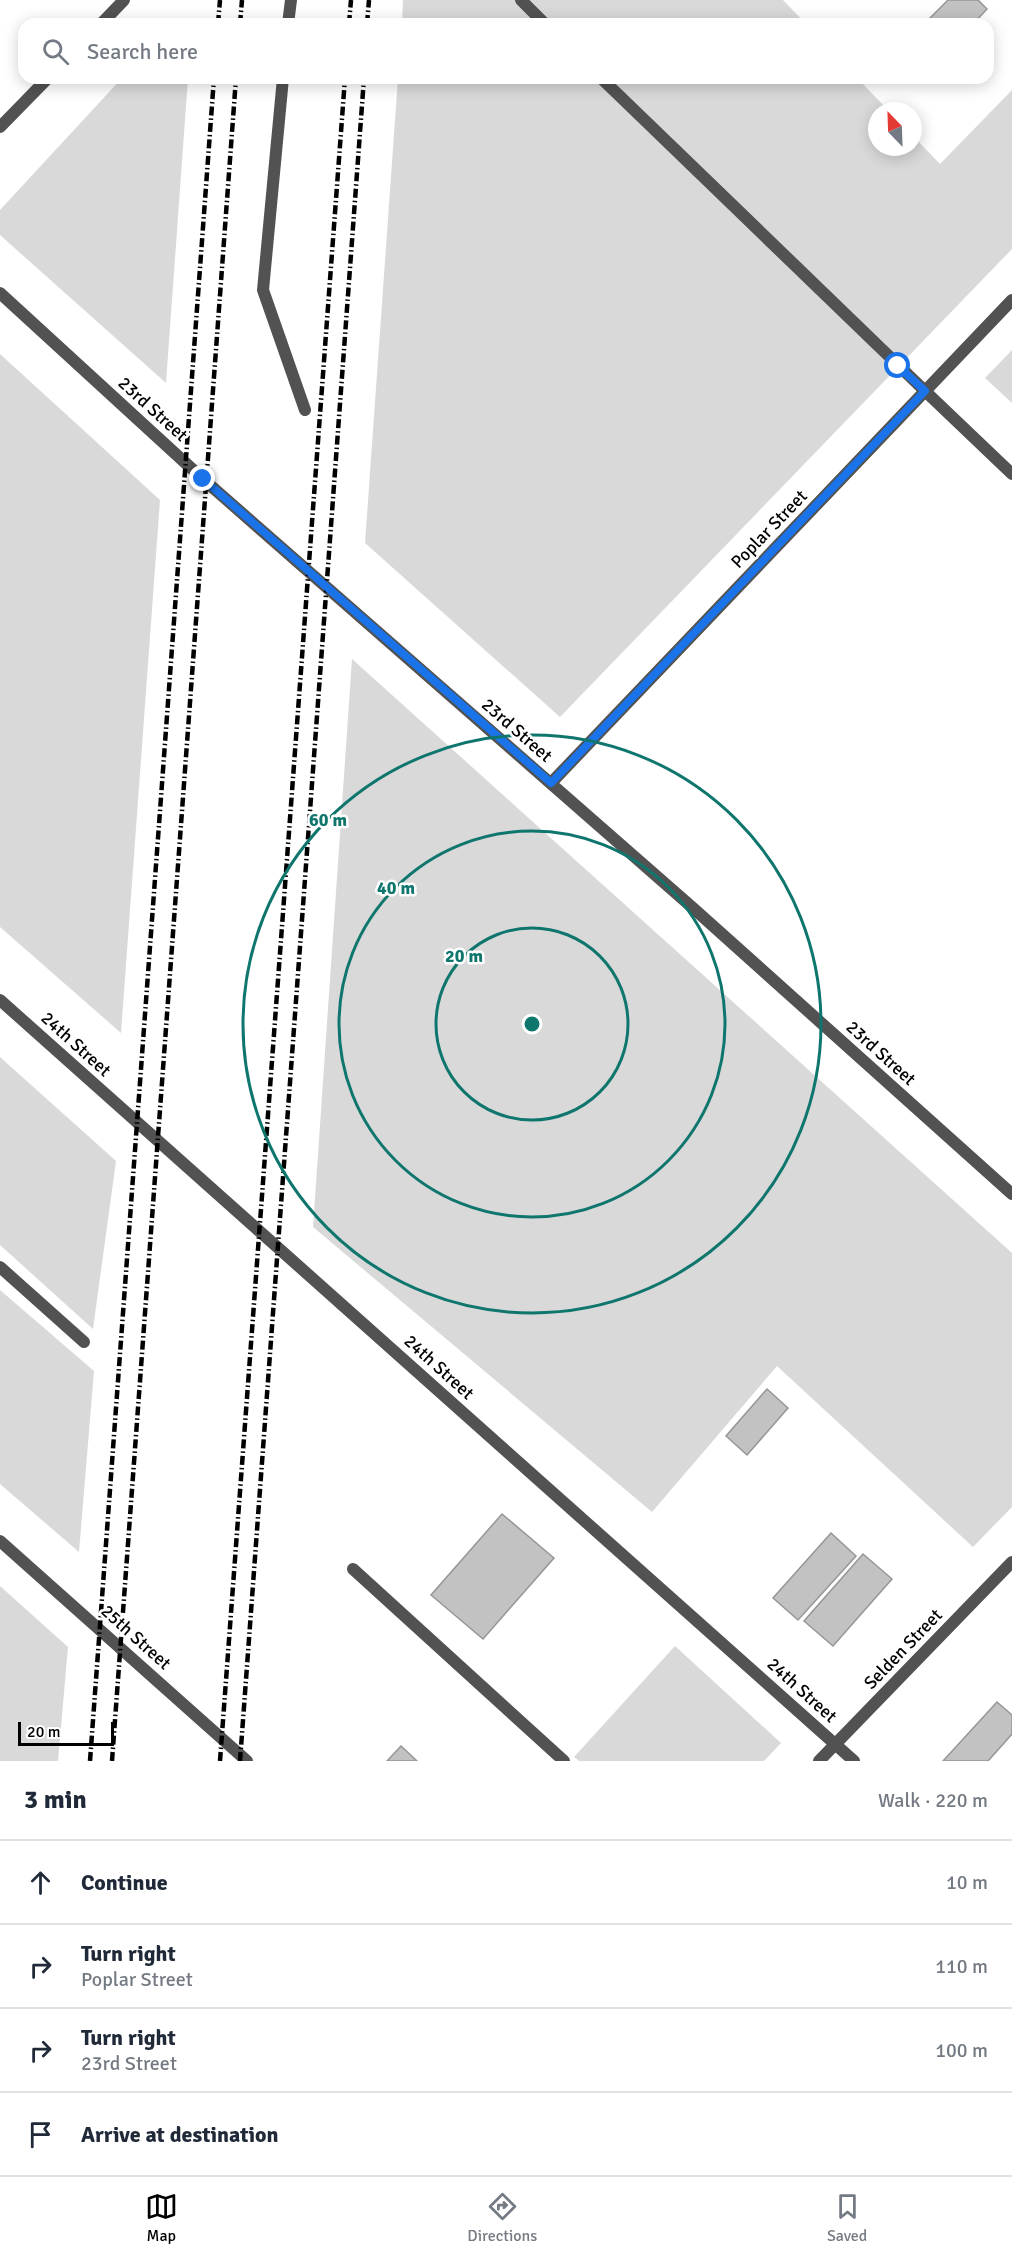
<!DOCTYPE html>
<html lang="en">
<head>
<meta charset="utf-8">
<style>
  :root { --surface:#fff; --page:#f2f2f3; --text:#1f2937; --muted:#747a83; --line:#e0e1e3; --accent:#000 }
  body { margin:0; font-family:Signika,sans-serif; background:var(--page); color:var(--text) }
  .compass { position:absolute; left:868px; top:102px; width:54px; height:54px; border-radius:50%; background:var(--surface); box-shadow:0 3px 15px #0003; rotate:337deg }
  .scale { position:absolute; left:18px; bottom:15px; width:96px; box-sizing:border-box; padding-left:6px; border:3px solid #000; border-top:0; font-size:16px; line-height:21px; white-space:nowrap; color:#000; -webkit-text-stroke:4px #fff; paint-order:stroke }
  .stop { position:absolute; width:18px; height:18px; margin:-14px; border:4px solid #1a73e8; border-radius:50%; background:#fff }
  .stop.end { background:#1a73e8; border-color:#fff; box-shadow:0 2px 6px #0008 }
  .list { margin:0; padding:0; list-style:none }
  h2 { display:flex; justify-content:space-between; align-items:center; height:78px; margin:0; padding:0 24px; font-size:26px }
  h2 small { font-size:20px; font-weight:400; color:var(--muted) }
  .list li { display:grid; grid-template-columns:39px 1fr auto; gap:18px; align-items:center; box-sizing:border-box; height:84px; padding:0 24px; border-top:2px solid var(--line) }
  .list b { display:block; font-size:22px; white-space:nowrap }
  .list p { margin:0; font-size:20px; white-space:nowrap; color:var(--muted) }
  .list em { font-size:20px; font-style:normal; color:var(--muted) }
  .icon { flex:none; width:33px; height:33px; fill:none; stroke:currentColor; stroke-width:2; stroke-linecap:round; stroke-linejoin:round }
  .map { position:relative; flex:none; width:1012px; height:1761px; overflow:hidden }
  .search { position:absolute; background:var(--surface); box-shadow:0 3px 15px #0003; left:18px; right:18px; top:18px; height:66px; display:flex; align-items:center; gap:15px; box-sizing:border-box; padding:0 21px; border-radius:18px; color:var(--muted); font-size:22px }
  .sheet { height:414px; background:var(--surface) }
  nav { display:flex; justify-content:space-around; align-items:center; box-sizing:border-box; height:84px; border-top:2px solid var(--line); background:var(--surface); font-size:16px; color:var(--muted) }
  nav a { display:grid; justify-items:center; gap:3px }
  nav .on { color:var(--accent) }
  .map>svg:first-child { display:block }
</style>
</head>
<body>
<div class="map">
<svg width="1012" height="1761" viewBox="0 0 1012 1761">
  <rect width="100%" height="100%" fill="#fff"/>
  <!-- green -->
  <path fill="#d9d9d9" d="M403,0H783L806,24H402Z
    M122,78H188L166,383L0,235V210Z
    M398,78H857L889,111H877V147H913V136L940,164L1012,90V249L560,717L365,543Z
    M1012,350V403L985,378Z
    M0,354L160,500L121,1033L0,927Z
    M352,659L1012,1253V1507L973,1547L777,1366L652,1512L313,1227Z
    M0,1057L116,1161L93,1329L0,1245Z
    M0,1290L94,1371L79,1552L0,1484Z
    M0,1586L68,1647L58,1761H0Z
    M675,1646L781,1743L764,1761H579L574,1757Z"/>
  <!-- building -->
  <path fill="#c2c2c2" stroke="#969696" stroke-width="1.5" d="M948,0H978L987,9L973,24H924Z
    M767,1389L788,1408L747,1455L726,1436Z
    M502,1514L554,1558L483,1639L431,1595Z
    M831,1533L856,1556L798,1620L773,1598Z
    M863,1554L892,1579L833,1646L804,1621Z
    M997,1702L1012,1715V1734L988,1761H943Z
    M401,1746L417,1761H387Z"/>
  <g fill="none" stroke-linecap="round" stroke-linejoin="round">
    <!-- service -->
    <path stroke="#525252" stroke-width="12" d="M521,0L545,24
      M288,24L291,0
      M283,78L263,290L305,410
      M601,78L925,391
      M0,1267L84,1342
      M353,1569L564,1761"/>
    <!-- minor -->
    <path stroke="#525252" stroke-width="12" d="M0,293L203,479L693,908L1012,1194
      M925,391L1012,474
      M551,783L1012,300
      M0,1000L854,1761
      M0,1541L247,1761
      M819,1761L1012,1562"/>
    <!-- tertiary -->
    <path stroke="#525252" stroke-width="12" d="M101,24L124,0
      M0,127L48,78"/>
    <!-- rail -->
    <path stroke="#000" stroke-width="4.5" stroke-dasharray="9 3 1.5 3" stroke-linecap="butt" d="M218,24L220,0
      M240,24L242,0
      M349,24L351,0
      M367,24L369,0
      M90,1761L214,78
      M112,1761L236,78
      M220,1761L345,78
      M240,1761L364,78"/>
  </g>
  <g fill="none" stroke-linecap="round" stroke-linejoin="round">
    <!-- route -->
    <path stroke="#1a73e8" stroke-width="8" d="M203,479L551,783L925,391L898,366"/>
  </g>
  <!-- distance rings -->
  <g fill="none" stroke="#0f766e" stroke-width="3">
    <circle cx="532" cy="1024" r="96"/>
    <circle cx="532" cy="1024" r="193"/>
    <circle cx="532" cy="1024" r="289"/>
  </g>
  <g text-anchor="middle" stroke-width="5" stroke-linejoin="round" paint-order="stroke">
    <!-- street labels -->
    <g font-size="18" fill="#000" stroke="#fff">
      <text transform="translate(153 409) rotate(42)" y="6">23rd Street</text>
      <text transform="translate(769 529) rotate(-46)" y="6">Poplar Street</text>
      <text transform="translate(517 730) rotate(41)" y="6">23rd Street</text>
      <text transform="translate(76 1044) rotate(42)" y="6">24th Street</text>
      <text transform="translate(881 1053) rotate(42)" y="6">23rd Street</text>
      <text transform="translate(439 1367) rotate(42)" y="6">24th Street</text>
      <text transform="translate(136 1637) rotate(42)" y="6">25th Street</text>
      <text transform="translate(903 1649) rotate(-46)" y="6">Selden Street</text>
      <text transform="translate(802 1690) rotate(42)" y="6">24th Street</text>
    </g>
  </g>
  <circle cx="532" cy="1024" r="9" fill="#0f766e" stroke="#fff" stroke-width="3"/>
  <g font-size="18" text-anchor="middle" font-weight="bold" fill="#0f766e" stroke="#fff" stroke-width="5" stroke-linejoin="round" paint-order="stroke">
    <text x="328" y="826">60 m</text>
    <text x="396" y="894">40 m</text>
    <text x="464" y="962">20 m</text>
  </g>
</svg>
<svg class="compass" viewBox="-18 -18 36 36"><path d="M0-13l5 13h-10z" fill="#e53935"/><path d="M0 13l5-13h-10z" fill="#747a83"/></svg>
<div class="scale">20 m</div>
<div class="stop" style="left:898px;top:366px"></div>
<div class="stop end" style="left:203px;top:479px"></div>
<div class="search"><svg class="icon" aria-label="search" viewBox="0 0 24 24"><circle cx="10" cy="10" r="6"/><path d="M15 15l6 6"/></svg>Search here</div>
</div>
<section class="sheet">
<h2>3 min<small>Walk · 220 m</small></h2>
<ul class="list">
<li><svg class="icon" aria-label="ahead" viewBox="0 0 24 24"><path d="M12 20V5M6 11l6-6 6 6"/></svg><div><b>Continue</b></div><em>10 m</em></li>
<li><svg class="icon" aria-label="right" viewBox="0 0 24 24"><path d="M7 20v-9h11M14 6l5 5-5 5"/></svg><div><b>Turn right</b><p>Poplar Street</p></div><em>110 m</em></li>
<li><svg class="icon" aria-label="right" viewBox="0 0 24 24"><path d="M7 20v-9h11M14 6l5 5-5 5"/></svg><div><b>Turn right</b><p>23rd Street</p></div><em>100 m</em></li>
<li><svg class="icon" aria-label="arrive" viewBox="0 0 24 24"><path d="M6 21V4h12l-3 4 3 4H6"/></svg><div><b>Arrive at destination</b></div></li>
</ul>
</section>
<nav>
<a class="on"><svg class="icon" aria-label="map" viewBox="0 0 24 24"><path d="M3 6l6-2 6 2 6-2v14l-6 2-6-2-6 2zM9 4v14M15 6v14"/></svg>Map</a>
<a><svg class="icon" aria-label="directions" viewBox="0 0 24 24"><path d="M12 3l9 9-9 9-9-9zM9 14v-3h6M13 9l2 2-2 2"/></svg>Directions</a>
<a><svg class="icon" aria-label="saved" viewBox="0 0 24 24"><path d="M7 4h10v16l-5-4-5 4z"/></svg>Saved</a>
</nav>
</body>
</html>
